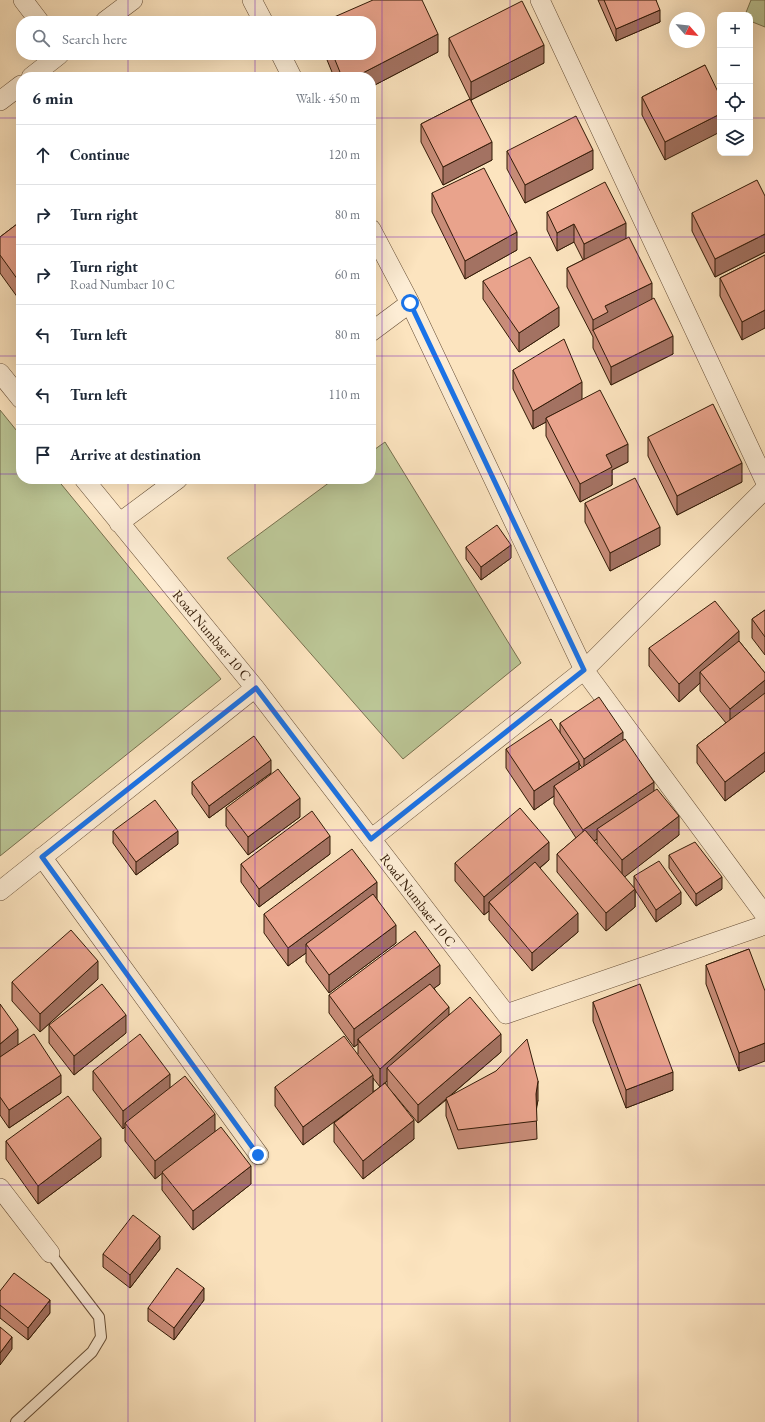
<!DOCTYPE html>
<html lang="en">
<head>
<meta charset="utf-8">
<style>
  :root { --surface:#fff; --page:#f6f6f7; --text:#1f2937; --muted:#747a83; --line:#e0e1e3 }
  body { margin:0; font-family:"EB Garamond",serif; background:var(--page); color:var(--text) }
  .controls { position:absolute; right:12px; top:12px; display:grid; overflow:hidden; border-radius:8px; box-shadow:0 4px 16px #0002 }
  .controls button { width:36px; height:36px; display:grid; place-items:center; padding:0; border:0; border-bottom:1px solid var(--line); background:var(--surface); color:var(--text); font:20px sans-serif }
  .compass { position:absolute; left:669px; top:12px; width:36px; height:36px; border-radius:50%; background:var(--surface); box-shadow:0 4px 16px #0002; rotate:117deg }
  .stop { position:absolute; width:12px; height:12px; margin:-9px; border:3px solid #1a73e8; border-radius:50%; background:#fff }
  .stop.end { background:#1a73e8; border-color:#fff; box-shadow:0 1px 4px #0008 }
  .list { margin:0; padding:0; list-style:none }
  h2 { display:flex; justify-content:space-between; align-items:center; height:52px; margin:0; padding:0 16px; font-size:17px }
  h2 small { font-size:13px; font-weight:400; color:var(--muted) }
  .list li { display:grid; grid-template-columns:26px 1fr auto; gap:12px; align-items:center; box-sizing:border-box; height:60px; padding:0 16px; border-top:1px solid var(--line) }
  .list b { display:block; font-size:15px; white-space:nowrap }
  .list p { margin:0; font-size:13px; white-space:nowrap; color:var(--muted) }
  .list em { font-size:13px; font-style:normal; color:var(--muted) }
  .icon { flex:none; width:22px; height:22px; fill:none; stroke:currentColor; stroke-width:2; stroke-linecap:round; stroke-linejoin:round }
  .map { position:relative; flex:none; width:765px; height:1422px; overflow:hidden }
  .search { position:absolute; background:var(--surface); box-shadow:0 4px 16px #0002; left:16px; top:16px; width:360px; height:44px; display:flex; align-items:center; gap:10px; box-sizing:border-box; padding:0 14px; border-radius:16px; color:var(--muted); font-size:15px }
  .panel { position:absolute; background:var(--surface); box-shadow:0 4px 16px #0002; left:16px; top:72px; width:360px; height:412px; border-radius:16px }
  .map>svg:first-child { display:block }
</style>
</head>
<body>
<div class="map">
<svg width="765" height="1422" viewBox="0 0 765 1422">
  <rect width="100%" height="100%" fill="#fce4bf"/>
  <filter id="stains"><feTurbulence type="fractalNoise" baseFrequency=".005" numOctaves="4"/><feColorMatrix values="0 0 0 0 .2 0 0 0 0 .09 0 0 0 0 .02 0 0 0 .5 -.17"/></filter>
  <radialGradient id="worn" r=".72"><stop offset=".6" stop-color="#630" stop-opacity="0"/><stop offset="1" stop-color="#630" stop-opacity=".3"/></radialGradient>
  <!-- green -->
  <path fill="#bbc595" stroke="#77704e" d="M751,0H765V27L750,21V15H745Z
    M0,410L21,436V479H57L221,679L0,856Z
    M385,442L521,663L403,759L227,558L334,479H371V452Z"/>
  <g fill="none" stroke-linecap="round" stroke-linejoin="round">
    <!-- service casing -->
    <g stroke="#654d35" stroke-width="12">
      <path id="service" d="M16,1422L92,1352L101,1337L99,1317L50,1253"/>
    </g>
    <!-- minor casing -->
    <g stroke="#654d35" stroke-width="20">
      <path id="minor" d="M23,0L39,21
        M252,0L263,21
        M540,0L765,481
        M105,21L133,0
        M281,55L292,77
        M31,77L59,55
        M0,101L21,85
        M371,229L410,303L584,670L765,915
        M371,332L410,303
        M0,373L21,399
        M84,479L255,688L506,1014L765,925
        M119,523L178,479
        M371,839L584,670L765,489
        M42,857L259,1155
        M0,891L255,688
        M0,1188L50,1253"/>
    </g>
    <!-- service -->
    <use href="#service" stroke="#fdedd5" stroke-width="10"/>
    <!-- minor -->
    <use href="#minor" stroke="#fdedd5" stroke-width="19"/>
  </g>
  <!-- wall -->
  <path fill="#c88c78" stroke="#331b07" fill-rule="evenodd" d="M598,0H656L660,22L616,41Z
    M449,38L544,63L471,100L492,160L443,185L421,142V124L470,99L449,56Z
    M438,52L371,87V77H334L325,55H371Z
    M705,65L665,160L642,115V97Z
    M507,151L593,169L525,203L507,169Z
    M432,193L517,250L465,279L432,212Z
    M765,196V252L715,277L692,231V213Z
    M547,212L626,238L652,300L673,354L611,385L593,348V337L567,287V268L583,260L574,242L557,251L547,230Z
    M21,221L18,298L0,273V237Z
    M765,255L742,340L720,296V278Z
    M483,281L559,326L519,352L483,299Z
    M513,370L582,400L628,462L612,470V485L580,502L546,436V422L533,429L513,389Z
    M648,437L742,482L677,515L648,456Z
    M585,503L660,545L610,571L585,522Z
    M466,547L511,558L481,580L466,559Z
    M765,610V655L752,638V619Z
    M739,641L765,673V771L725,801L697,763V745L726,723L700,691V683L679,702L649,666V648Z
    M560,723L623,740L679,835L624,877L634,888V876L681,904L656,922L635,890V907L606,931L557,872V854L576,838L554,804V796L534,810L506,768V749L560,733ZM579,763L582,768L579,770ZM597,839V844L594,841Z
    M271,773L209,818L192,794V782Z
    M226,808L300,817L248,855L226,826Z
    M113,831L178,844L136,875L113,843Z
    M330,854L259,907L241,882V864Z
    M669,855L722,889L696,906L669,868Z
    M549,860L540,868L578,932L532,971L489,920V911L484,915L455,881V863Z
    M377,899L396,943L329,993L306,962V953L288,966L264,933V914Z
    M749,949L739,1071L706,984V965Z
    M98,979L40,1032L12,1001V982Z
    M440,984L434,988L449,1015L501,1052L450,1096L538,1100L536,1108L537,1139L458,1149L446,1116V1100L418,1123L393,1093L414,1139L363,1179L334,1142V1123L355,1106L303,1145L275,1106V1087L358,1054V1044L354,1047L329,1013V995ZM373,1078L380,1087L373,1092ZM387,1081V1086L382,1085Z
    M593,1002L673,1090L626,1108L593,1021Z
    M0,1004L18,1045L61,1093L9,1128L0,1115Z
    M49,1025L126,1033L74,1075L49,1043Z
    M93,1071L170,1087L215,1131L251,1184L193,1230L162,1190V1173L155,1179L125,1141V1127L123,1129L93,1090Z
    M6,1141L101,1157L38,1204L6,1159Z
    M160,1249L130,1288L103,1267V1254Z
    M0,1291L50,1313L28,1340L0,1318Z
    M204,1300L174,1340L148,1321V1308Z"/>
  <!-- shaded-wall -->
  <path fill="#a37262" stroke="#331b07" d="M660,10V22L616,41V29Z
    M438,34V52L371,87V77H355Z
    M544,45V63L471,100V82Z
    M720,114V132L665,160V142Z
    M492,142V160L443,185V167Z
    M593,150V169L525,203V185Z
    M626,223V242L584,262V244Z
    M574,224V242L557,251V233Z
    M517,232V250L465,279V261Z
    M765,234V252L715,277V259Z
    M21,278V296L18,298V280Z
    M652,283V301L593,331V320L605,306Z
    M559,307V326L519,352V333Z
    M765,310V328L742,340V322Z
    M673,336V354L611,385V367Z
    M582,382V400L546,418V422L533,429V411Z
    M628,444V462L612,470V485L580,502V484L606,455Z
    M742,463V482L677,515V496Z
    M660,527V545L610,571V553Z
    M511,545V558L481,580V567Z
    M739,631V650L700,672V683L679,702V684Z
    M765,680V698L730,727V709Z
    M623,732V745L584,772V759Z
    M765,752V771L725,801V782Z
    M271,760V773L209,818V806Z
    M579,761V779L554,786V796L534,810V791Z
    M654,782V801L597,829V839L583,848V830Z
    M300,798V817L248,855V837Z
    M679,816V835L622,879V860Z
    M178,831V844L136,875V862Z
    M330,836V854L259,907V889Z
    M549,842V860L493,907L489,902V911L484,915V897Z
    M722,877V889L696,906V894Z
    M377,882V900L306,944V953L288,966V948Z
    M635,889V907L606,931V913Z
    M681,892V904L656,922V910Z
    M578,913V932L532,971V953Z
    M396,925V943L329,993V975Z
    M98,961V979L40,1032V1014Z
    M440,965V984L360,1043L358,1039V1044L354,1047V1029Z
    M449,1007V1025L387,1068V1081L380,1087V1069Z
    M126,1015V1033L74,1075V1056Z
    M18,1029V1047L0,1062V1044Z
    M501,1034V1052L418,1123V1105Z
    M765,1043V1061L739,1071V1053Z
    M673,1072V1090L626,1108V1090Z
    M170,1074V1092L125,1123V1127L123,1129V1111Z
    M61,1075V1093L9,1128V1110Z
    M373,1075V1093L303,1145V1127Z
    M538,1081V1100L536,1112V1094Z
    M215,1114V1132L155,1179V1161Z
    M414,1120V1139L363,1179V1161Z
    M101,1138V1157L38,1204V1186Z
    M251,1166V1184L193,1230V1211Z
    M160,1236V1249L130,1288V1275Z
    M204,1288V1300L174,1340V1328Z
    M50,1300V1313L28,1340V1328Z
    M12,1337V1349L0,1365V1353Z"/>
  <!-- building -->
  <path fill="#e9a38c" stroke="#331b07" d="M373,0H422L438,34L355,77H342L333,55H371V21H325Z
    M604,0H656L660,10L616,29Z
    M522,1L544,45L471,82L449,38Z
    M705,65L720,96V114L665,142L642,97Z
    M470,99L492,142L443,167L421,124Z
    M576,116L593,150L525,185L507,151Z
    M484,168L517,232L465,261L432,193Z
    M757,180L765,196V234L715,259L692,213Z
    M605,182L626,223L584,244L574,224L557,233L547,212Z
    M21,221V278L18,280L0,255V237Z
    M629,237L652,283L605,306L608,312L593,320L567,268Z
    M765,255V310L742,322L720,278Z
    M530,257L559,307L519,333L483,281Z
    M654,298L673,336L611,367L593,330Z
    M564,339L582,382L533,411L513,370Z
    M600,390L628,444L606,455L612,467L580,484L546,418Z
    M713,404L742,463L677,496L648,437Z
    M635,478L660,527L610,553L585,503Z
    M497,525L511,545L481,567L466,547Z
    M715,601L739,631L679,684L649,648Z
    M765,610V637L752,619Z
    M739,641L765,673V680L730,709L700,672Z
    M765,693V752L725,782L697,745Z
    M599,697L623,732L584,759L560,723Z
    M551,719L579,761L534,791L506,749Z
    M254,736L271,760L209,806L192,782Z
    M625,739L654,782L583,830L554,786Z
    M278,769L300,798L248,837L226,808Z
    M657,789L679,816L622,860L597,829Z
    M155,800L178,831L136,862L113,831Z
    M520,808L549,842L484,897L455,863Z
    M312,811L330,836L259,889L241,864Z
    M585,830L635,889L606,913L557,854Z
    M695,842L722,877L696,894L669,855Z
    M352,849L377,882L288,948L264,914Z
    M659,861L681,892L656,910L634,876Z
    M535,862L578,913L532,953L489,902Z
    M373,894L396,925L329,975L306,944Z
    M71,930L98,961L40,1014L12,982Z
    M415,931L440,965L354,1029L329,995Z
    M749,949L765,991V1043L739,1053L706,965Z
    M102,984L126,1015L74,1056L49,1025Z
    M430,984L449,1007L380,1069L358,1039Z
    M640,984L673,1072L626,1090L593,1002Z
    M470,997L501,1034L418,1105L387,1068Z
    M0,1004L18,1029L0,1044Z
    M34,1034L61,1075L9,1110L0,1097V1057Z
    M140,1034L170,1074L123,1111L93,1071Z
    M344,1036L373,1075L303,1127L275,1087Z
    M527,1039L538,1081L536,1094L537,1121L458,1130L446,1098L496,1071Z
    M185,1076L215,1114L155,1161L125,1123Z
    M385,1083L414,1120L363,1161L334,1123Z
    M68,1096L101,1138L38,1186L6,1141Z
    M221,1127L251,1166L193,1211L162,1172Z
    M133,1215L160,1236L130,1275L103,1254Z
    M177,1268L204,1288L174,1328L148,1308Z
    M14,1273L50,1300L28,1328L0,1305V1291Z
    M0,1327L12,1337L0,1353Z"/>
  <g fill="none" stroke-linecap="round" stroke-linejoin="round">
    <!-- route -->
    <path stroke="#1a73e8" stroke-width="5" d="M258,1155L42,857L256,688L371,839L584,670L410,303"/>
  </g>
  <!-- grid -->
  <path fill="none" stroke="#7b2cbf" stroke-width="1" stroke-opacity="0.55" d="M128,0V21M255,0V21M382,0V1422M510,0V1422M638,0V1422M128,55V77M255,55V77M0,118H21M371,118H720M750,118H765M0,237H21M371,237H765M0,356H21M371,356H765M0,474H21M371,474H765M128,479V1422M255,479V1422M0,592H765M0,711H765M0,830H765M0,948H765M0,1066H765M0,1185H765M0,1304H765"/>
  <g text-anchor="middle" stroke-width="4" stroke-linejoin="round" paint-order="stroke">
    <!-- street labels -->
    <g font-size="14" fill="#331b07" stroke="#fdedd5">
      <text transform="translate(212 635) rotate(50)" y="5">Road Numbaer 10 C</text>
      <text transform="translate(418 900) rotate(52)" y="5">Road Numbaer 10 C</text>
    </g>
  </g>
  <rect width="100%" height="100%" filter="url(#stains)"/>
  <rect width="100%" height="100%" fill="url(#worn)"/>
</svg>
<div class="controls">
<button>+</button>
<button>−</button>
<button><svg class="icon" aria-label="locate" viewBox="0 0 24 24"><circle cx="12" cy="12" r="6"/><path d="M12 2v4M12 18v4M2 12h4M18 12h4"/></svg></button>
<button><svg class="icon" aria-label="layers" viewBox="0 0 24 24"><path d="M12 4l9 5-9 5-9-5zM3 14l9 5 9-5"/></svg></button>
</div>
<svg class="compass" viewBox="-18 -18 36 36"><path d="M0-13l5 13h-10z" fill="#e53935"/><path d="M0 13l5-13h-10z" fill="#747a83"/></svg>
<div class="stop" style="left:410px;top:303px"></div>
<div class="stop end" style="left:258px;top:1155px"></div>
<div class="search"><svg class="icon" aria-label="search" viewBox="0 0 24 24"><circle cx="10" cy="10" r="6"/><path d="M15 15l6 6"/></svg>Search here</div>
<section class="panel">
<h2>6 min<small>Walk · 450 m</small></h2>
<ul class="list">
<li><svg class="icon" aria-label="ahead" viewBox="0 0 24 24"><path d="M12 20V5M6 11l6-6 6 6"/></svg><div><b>Continue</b></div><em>120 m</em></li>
<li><svg class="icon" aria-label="right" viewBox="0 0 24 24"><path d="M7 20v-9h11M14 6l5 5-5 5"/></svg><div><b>Turn right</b></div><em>80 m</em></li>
<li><svg class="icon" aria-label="right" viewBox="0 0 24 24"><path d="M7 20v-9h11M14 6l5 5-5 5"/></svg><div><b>Turn right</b><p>Road Numbaer 10 C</p></div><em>60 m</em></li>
<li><svg class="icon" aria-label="left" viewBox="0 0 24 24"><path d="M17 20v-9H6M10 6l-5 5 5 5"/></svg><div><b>Turn left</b></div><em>80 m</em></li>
<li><svg class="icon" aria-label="left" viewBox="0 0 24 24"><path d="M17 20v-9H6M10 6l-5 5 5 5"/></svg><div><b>Turn left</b></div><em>110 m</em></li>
<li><svg class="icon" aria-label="arrive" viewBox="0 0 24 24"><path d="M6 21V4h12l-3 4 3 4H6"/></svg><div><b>Arrive at destination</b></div></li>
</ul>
</section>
</div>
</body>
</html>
